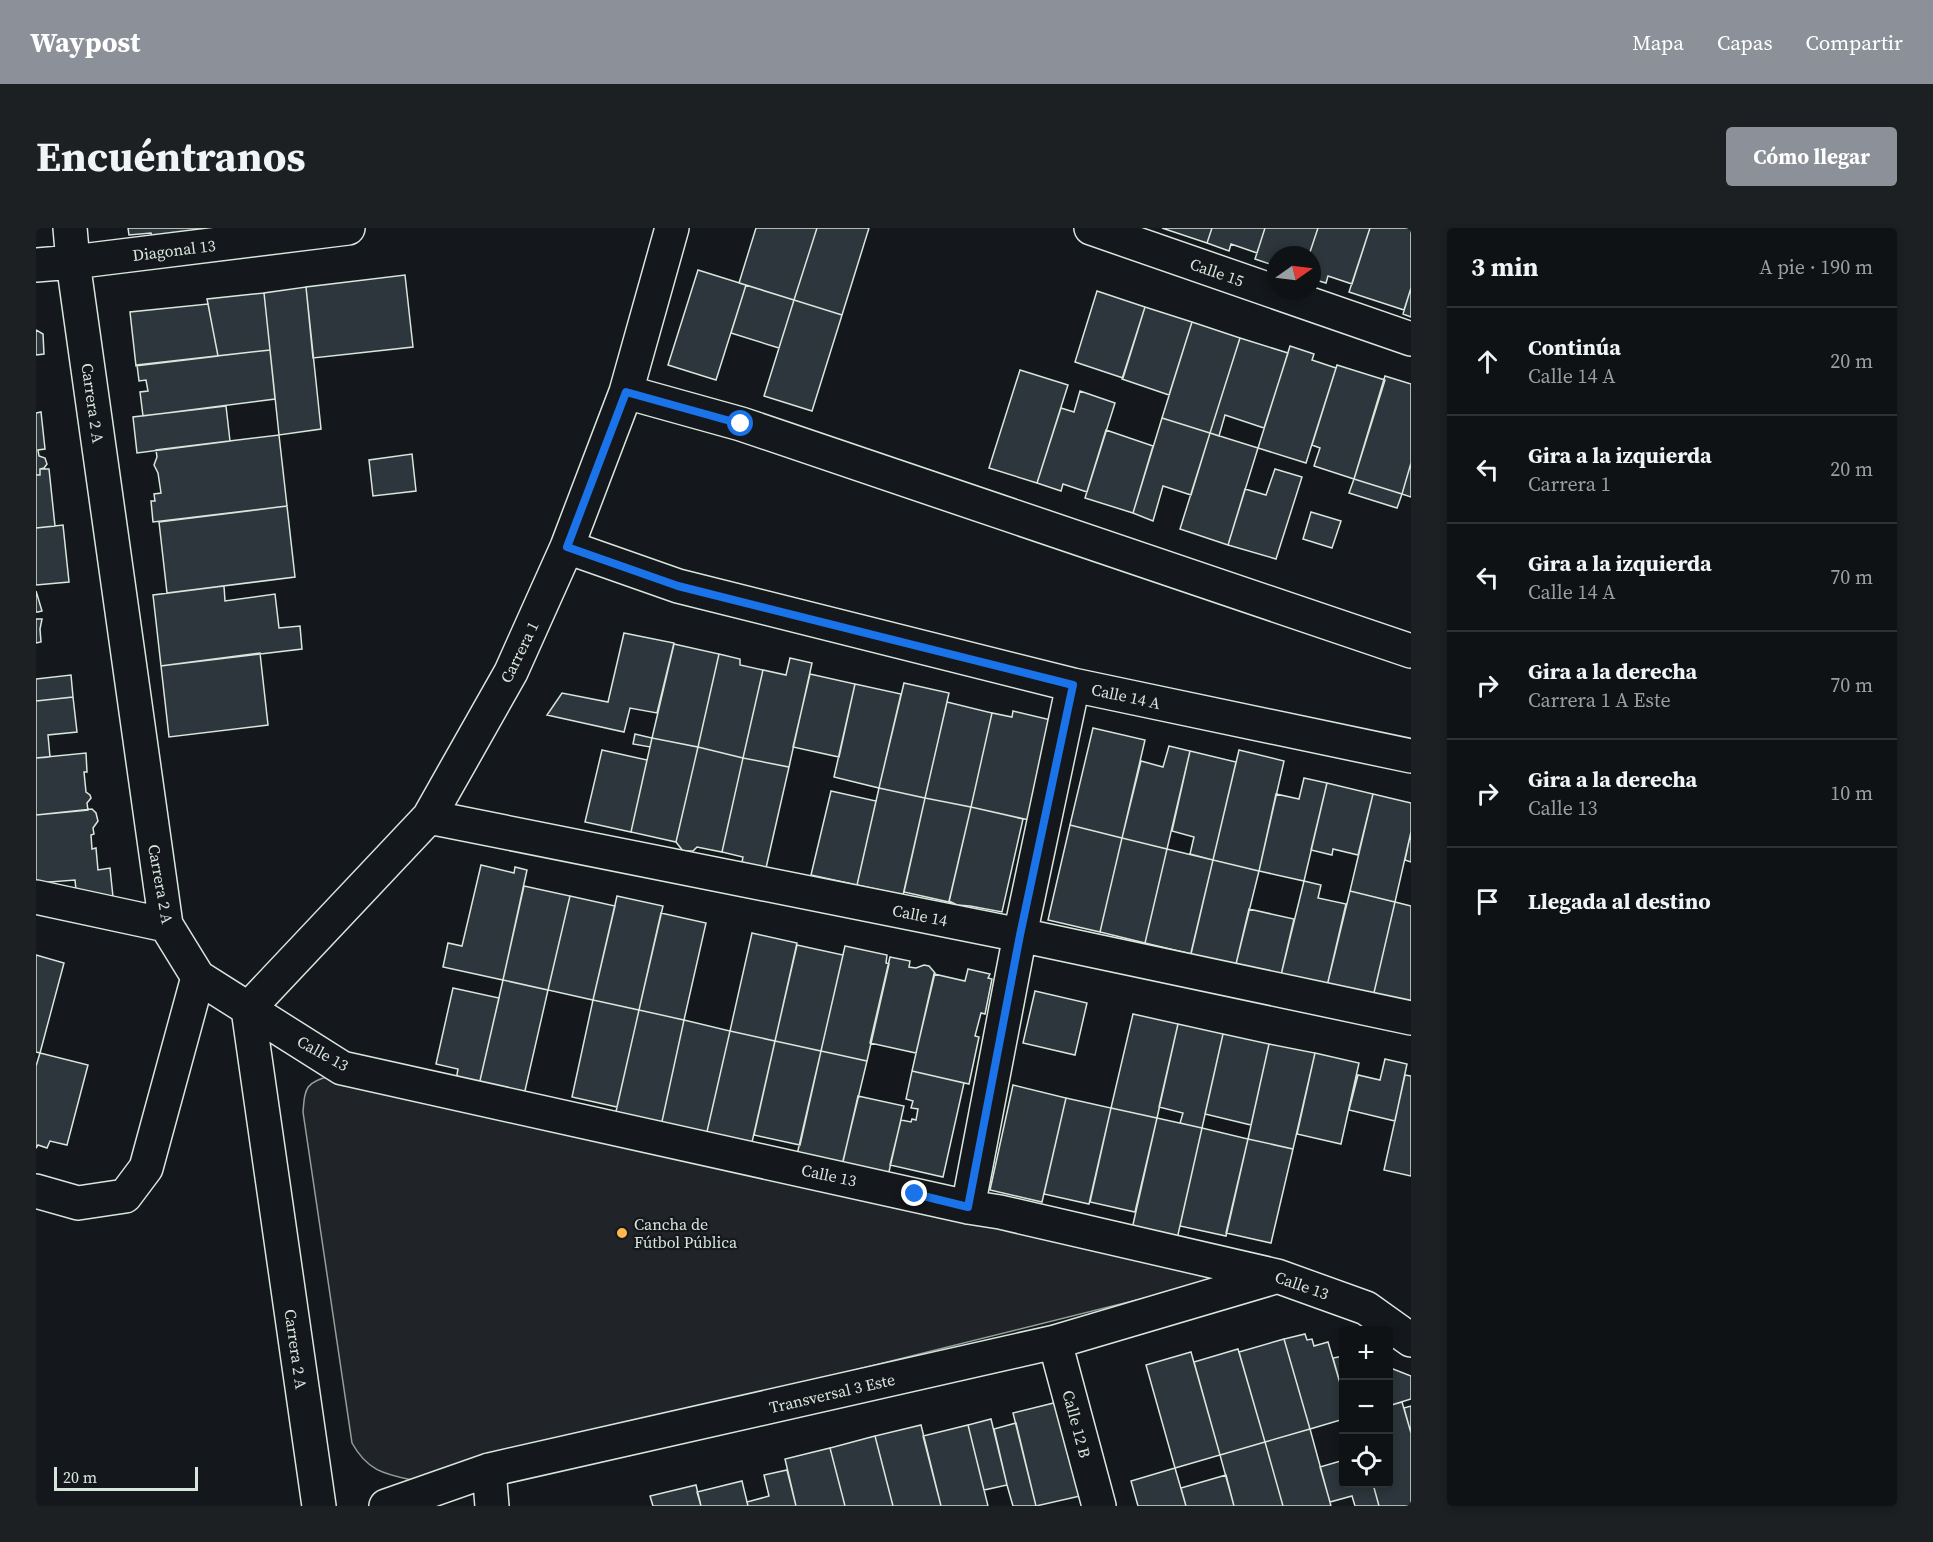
<!DOCTYPE html>
<html lang="es">
<head>
<meta charset="utf-8">
<style>
  :root { --surface:#0f1215; --page:#1d2022; --text:#f1f3f6; --muted:#9b9ea0; --line:#2f3234; --accent:#8c9099 }
  body { margin:0; font-family:"Source Serif 4",serif; background:var(--page); color:var(--text) }
  .controls { position:absolute; right:18px; bottom:18px; display:grid; overflow:hidden; border-radius:6px; box-shadow:0 3px 9px #0003 }
  .controls button { width:54px; height:54px; display:grid; place-items:center; padding:0; border:0; border-bottom:2px solid var(--line); background:var(--surface); color:var(--text); font:30px sans-serif }
  .compass { position:absolute; left:1231px; top:18px; width:54px; height:54px; border-radius:50%; background:var(--surface); box-shadow:0 3px 9px #0003; rotate:76deg }
  .scale { position:absolute; left:18px; bottom:15px; width:144px; box-sizing:border-box; padding-left:6px; border:3px solid #d8e6dc; border-top:0; font-size:16px; line-height:21px; white-space:nowrap; color:#d8e6dc; -webkit-text-stroke:4px #14181c; paint-order:stroke }
  .stop { position:absolute; width:18px; height:18px; margin:-14px; border:4px solid #1a73e8; border-radius:50%; background:#fff }
  .stop.end { background:#1a73e8; border-color:#fff; box-shadow:0 2px 6px #0008 }
  .list { margin:0; padding:0; list-style:none }
  h2 { display:flex; justify-content:space-between; align-items:center; height:78px; margin:0; padding:0 24px; font-size:26px }
  h2 small { font-size:20px; font-weight:400; color:var(--muted) }
  .list li { display:grid; grid-template-columns:39px 1fr auto; gap:18px; align-items:center; box-sizing:border-box; height:108px; padding:0 24px; border-top:2px solid var(--line) }
  .list b { display:block; font-size:22px; white-space:nowrap }
  .list p { margin:0; font-size:20px; white-space:nowrap; color:var(--muted) }
  .list em { font-size:20px; font-style:normal; color:var(--muted) }
  .icon { flex:none; width:33px; height:33px; fill:none; stroke:currentColor; stroke-width:2; stroke-linecap:round; stroke-linejoin:round }
  .map { position:relative; flex:none; width:1375px; height:1278px; overflow:hidden; border-radius:6px }
  header { display:flex; align-items:center; gap:36px; box-sizing:border-box; height:84px; padding:0 30px; background:var(--accent); color:#fff }
  header strong { font-size:28px }
  nav { display:flex; gap:33px; margin-inline-start:auto; font-size:21px }
  .intro { display:flex; align-items:center; justify-content:space-between; box-sizing:border-box; height:144px; padding:0 36px }
  h1 { margin:0; font-size:42px }
  .button { padding:15px 27px; border-radius:6px; background:var(--accent); color:#fff; font-size:21px; font-weight:700 }
  main { display:flex; gap:36px; padding:0 36px }
  aside { flex:1; background:var(--surface); border-radius:6px; box-shadow:0 3px 9px #0003 }
  .map>svg:first-child { display:block }
</style>
</head>
<body>
<header>
<strong>Waypost</strong>
<nav><a>Mapa</a><a>Capas</a><a>Compartir</a></nav>
</header>
<div class="intro"><h1>Encuéntranos</h1><a class="button">Cómo llegar</a></div>
<main>
<div class="map">
<svg width="1375" height="1278" viewBox="0 0 1375 1278">
  <rect width="100%" height="100%" fill="#14181c"/>
  <!-- green -->
  <path fill="#202428" stroke="#939e99" stroke-width="1.5" d="M295,848L1189,1050L376,1252C347,1246 331,1242 316,1215L267,884C269,860 269,854 295,848Z"/>
  <!-- building -->
  <path fill="#2c363c" stroke="#d8e6dc" stroke-width="1.5" d="M92,0H176V1L116,9L115,5L93,7Z
    M720,0H781L758,72L703,55Z
    M781,0H833L806,87L758,72Z
    M1126,0H1176L1171,15Z
    M1176,0H1229L1221,25L1195,16L1193,23L1171,15Z
    M1229,0H1282L1273,27H1240V38L1219,31Z
    M1282,0H1334L1316,56L1292,48L1290,55L1276,51V27H1273Z
    M1334,0H1375V60L1368,82L1313,64Z
    M662,42L710,57L680,152L632,137Z
    M369,47L377,119L277,130L270,59Z
    M710,57L758,72L743,120L695,105Z
    M270,59L285,201L243,207L228,65Z
    M1375,60V89L1367,86Z
    M1061,63L1109,79L1087,150L1039,134Z
    M228,65L234,122L182,128L171,71Z
    M758,72L806,87L776,183L728,168Z
    M172,76L182,128L100,138L94,84Z
    M1109,79L1156,94L1133,167L1086,151Z
    M1156,94L1204,110L1174,205L1126,190Z
    M0,102L7,106L8,126L0,127Z
    M1204,110L1252,125L1228,200L1189,187L1183,208L1174,205Z
    M1254,118L1278,126L1276,132L1300,140L1270,235L1222,220Z
    M234,122L239,171L107,188L104,164L112,163L110,152L103,153L101,137Z
    M1301,137L1349,152L1318,251L1278,238L1284,220L1276,217Z
    M984,142L1032,157L1001,255L953,240Z
    M1349,148L1375,156V235L1366,266L1318,251Z
    M1044,163L1079,175L1051,264L1027,256L1025,263L1001,255L1025,180L1038,184Z
    M190,178L194,213L101,225L97,189Z
    M5,184L9,221L2,222L3,228L9,230L11,236L8,240L4,241V247H0V185Z
    M1126,190L1174,205L1155,267L1127,258L1117,293L1097,285Z
    M1070,202L1117,218L1097,285L1049,270Z
    M1174,205L1222,220L1192,317L1144,301Z
    M243,207L251,278L117,294L115,273H119L118,266L125,265L122,245L118,237L121,229L120,222Z
    M376,226L380,263L337,268L333,232Z
    M1375,235V269L1366,266Z
    M4,241H13L19,298L0,300V247H4Z
    M1239,241L1266,249L1240,331L1192,317L1209,261L1230,267Z
    M1318,251L1366,266L1361,280L1313,265Z
    M251,278L259,349L131,365L123,294Z
    M1275,284L1305,293L1296,320L1267,311Z
    M27,297L33,354L0,357V300Z
    M188,358L189,373L239,366L243,400L264,398L266,421L125,438L117,367Z
    M0,363L6,383L2,384H0Z
    M0,391H6L4,401L5,414L0,415Z
    M588,405L638,415L621,485L594,480L588,504L511,487L526,465L572,474Z
    M638,416L683,426L662,519L616,510Z
    M224,425L232,497L133,509L125,438Z
    M683,426L704,431V437L727,442L707,530L662,519Z
    M754,430L776,435L753,539L707,530L727,442L750,447Z
    M774,446L819,456L803,529L757,519Z
    M35,447L37,469L0,473V451Z
    M868,455L913,465L889,570L843,560Z
    M819,456L865,466L843,560L798,549Z
    M37,469L41,504L12,507L14,529L0,530V473Z
    M911,474L956,485L935,579L889,570Z
    M977,483L1015,492L993,592L935,579L956,485L976,489Z
    M1057,500L1109,512L1086,610L1034,597Z
    M599,506L616,510L614,519L597,516Z
    M616,510L662,519L640,614L595,604Z
    M1133,518L1154,523L1131,621L1086,610L1105,533L1127,539Z
    M662,519L707,530L686,624L661,619L657,623H647L640,614Z
    M566,522L611,532L595,604L549,594Z
    M1203,522L1248,533L1223,643L1177,632Z
    M1154,523L1200,534L1177,632L1154,626L1158,609L1136,603Z
    M50,525L51,544H48L50,564L54,567L55,570L51,575L52,582L0,587V530Z
    M707,530L753,539L730,640L706,634L707,629L686,624Z
    M1268,550L1291,555L1268,653L1223,643L1240,566L1263,571Z
    M1291,555L1337,566L1322,627L1297,621L1296,627L1275,622Z
    M843,560L889,570L867,667L821,657Z
    M795,563L840,573L821,657L775,647Z
    M1337,566L1375,575V604L1359,674L1314,663Z
    M889,570L935,579L913,674L868,664Z
    M935,579L987,591L966,684L934,678L921,677L913,673Z
    M56,581L60,585L62,593L57,600L58,606L55,607L56,621L60,620L62,642L74,640L77,669L41,672L39,652L0,655V587Z
    M1034,597L1086,610L1064,704L1012,692Z
    M1375,604V634L1369,632Z
    M1086,610L1131,621L1109,715L1064,704Z
    M1131,621L1177,632L1155,726L1109,715Z
    M1177,632L1223,643L1199,740L1154,729Z
    M445,637L478,645L479,639L491,642L467,752L407,739L412,715L426,718Z
    M1268,653L1285,657L1282,670L1310,676L1291,758L1245,747Z
    M488,658L534,668L512,762L467,752Z
    M1314,663L1359,674L1337,769L1291,758Z
    M534,668L579,678L557,772L512,762Z
    M581,668L627,678L603,782L557,772Z
    M1359,674L1375,678V777L1337,769Z
    M1213,681L1258,691L1245,747L1200,736Z
    M625,685L670,695L648,792L603,782Z
    M716,705L761,715L739,813L694,803Z
    M761,717L807,727L785,823L739,813Z
    M809,718L851,727L850,735L853,736L831,833L785,823Z
    M0,727L28,735L4,825L0,824Z
    M854,729L874,733L873,739L880,740L888,737L893,738L899,745L880,825L834,815Z
    M932,741L954,746L952,750L956,751L949,786L945,785L939,808L943,809L933,856L876,843L898,746L929,753Z
    M467,752L512,762L488,867L443,857Z
    M417,760L463,770L443,857L420,852L422,841L400,836Z
    M999,763L1051,775L1039,827L987,815Z
    M557,772L603,782L581,879L536,869Z
    M603,782L648,792L625,898L579,888Z
    M1097,786L1142,796L1121,890L1075,880Z
    M648,792L694,803L670,908L625,898Z
    M1142,796L1187,806L1166,900L1144,895L1147,885L1123,879Z
    M694,803L739,813L714,923L670,908Z
    M1187,806L1233,816L1215,897L1169,886Z
    M739,813L785,823L764,917L718,907Z
    M1233,816L1279,825L1257,921L1212,911Z
    M785,823L831,833L805,941L760,931Z
    M4,825L52,837L31,917L14,913L11,920L2,917L0,920V838Z
    M1279,825L1323,835L1305,916L1261,906Z
    M1349,831L1371,836L1359,893L1313,882L1322,847L1344,852Z
    M876,843L928,855L907,949L854,937L865,892L875,894L876,891L880,892L882,881L875,880L877,873L870,871Z
    M1369,847L1375,848V948L1348,942Z
    M977,857L1030,870L1006,974L954,962Z
    M822,868L868,878L852,948L806,938Z
    M1030,870L1075,880L1053,976L1008,966Z
    M1075,880L1121,890L1099,984L1054,974Z
    M1121,890L1166,900L1141,1011L1096,1001Z
    M1166,900L1212,911L1190,1008L1144,998Z
    M1212,911L1257,921L1235,1015L1190,1005Z
    M1269,1106L1271,1112L1276,1111L1278,1118L1292,1114L1308,1169V1191L1274,1201L1248,1111Z
    M1248,1111L1274,1201L1229,1214L1203,1124Z
    M1202,1121L1229,1214L1184,1227L1158,1134Z
    M1155,1124L1184,1227L1139,1240L1110,1137Z
    M1308,1128V1169L1297,1130Z
    M1352,1139L1375,1148V1171L1352,1178Z
    M1030,1172L1053,1266L1000,1278L977,1185Z
    M1366,1174L1375,1205V1278H1343L1337,1256H1352V1178Z
    M1375,1178V1205L1368,1180Z
    M955,1191L971,1257L948,1262L932,1197Z
    M980,1195L1000,1278H977L971,1257L958,1201Z
    M885,1197L905,1278H857L839,1208Z
    M932,1197L952,1278H905L887,1208Z
    M1274,1201L1295,1278H1247L1229,1214Z
    M839,1208L857,1278H809L794,1220Z
    M1229,1214L1247,1278H1198L1184,1227Z
    M794,1220L809,1278H760L749,1231Z
    M1308,1232V1256H1337L1343,1278H1319L1316,1268L1294,1274L1284,1239Z
    M1139,1240L1150,1278H1102L1095,1253Z
    M751,1242L760,1278H712L711,1274L733,1268L728,1247Z
    M1190,1247L1198,1278H1150L1145,1260Z
    M706,1253L712,1278H665L661,1264Z
    M660,1257L665,1278H617L614,1268Z"/>
  <g fill="none" stroke-linecap="round" stroke-linejoin="round">
    <!-- minor casing -->
    <g stroke="#d8e6dc" stroke-width="36">
      <path id="minor" d="M34,0L37,34L130,697L162,749L306,840L932,979L964,984L1241,1048L1330,1080L1375,1112
        M1055,0L1375,111
        M0,37L37,34L312,0
        M590,164L705,196L1375,423
        M531,319L642,358L1037,457L1375,528
        M393,589L984,707L1375,790
        M0,669L130,697
        M212,781L393,589L475,444L531,319L590,164L636,0
        M212,781L283,1278
        M0,963L42,975L89,968L110,940L162,749
        M932,979L984,707L1037,457
        M1019,1114L1063,1278
        M453,1242L456,1278
        M350,1278L453,1242L1019,1114L1239,1049"/>
    </g>
    <!-- minor -->
    <use href="#minor" stroke="#14181c" stroke-width="33"/>
  </g>
  <g fill="none" stroke-linecap="round" stroke-linejoin="round">
    <!-- route -->
    <path stroke="#1a73e8" stroke-width="8" d="M705,196L590,164L531,319L642,358L1037,457L984,707L932,979L879,966"/>
  </g>
  <!-- markers -->
  <circle fill="#ffb74d" stroke="#14181c" stroke-width="2" cx="586" cy="1005" r="6"/>
  <g text-anchor="middle" stroke-width="4.5" stroke-linejoin="round" paint-order="stroke">
    <!-- street labels -->
    <g font-size="16" fill="#d8e6dc" stroke="#14181c">
      <text transform="translate(138 22) rotate(-7)" y="6">Diagonal 13</text>
      <text transform="translate(1181 44) rotate(19)" y="6">Calle 15</text>
      <text transform="translate(57 175) rotate(82)" y="6">Carrera 2 A</text>
      <text transform="translate(483 424) rotate(-64)" y="6">Carrera 1</text>
      <text transform="translate(1090 468) rotate(12)" y="6">Calle 14 A</text>
      <text transform="translate(125 656) rotate(80)" y="6">Carrera 2 A</text>
      <text transform="translate(884 687) rotate(11)" y="6">Calle 14</text>
      <text transform="translate(287 825) rotate(29)" y="6">Calle 13</text>
      <text transform="translate(793 947) rotate(12)" y="6">Calle 13</text>
      <text transform="translate(1266 1057) rotate(19)" y="6">Calle 13</text>
      <text transform="translate(260 1121) rotate(82)" y="6">Carrera 2 A</text>
      <text transform="translate(796 1165) rotate(-13)" y="6">Transversal 3 Este</text>
      <text transform="translate(1041 1196) rotate(75)" y="6">Calle 12 B</text>
    </g>
    <!-- poi labels -->
    <g font-size="16" fill="#d8e6dc" stroke="#14181c" text-anchor="start">
      <text x="598" y="1002">Cancha de<tspan x="598" dy="18">Fútbol Pública</tspan></text>
    </g>
  </g>
</svg>
<div class="controls">
<button>+</button>
<button>−</button>
<button><svg class="icon" aria-label="locate" viewBox="0 0 24 24"><circle cx="12" cy="12" r="6"/><path d="M12 2v4M12 18v4M2 12h4M18 12h4"/></svg></button>
</div>
<svg class="compass" viewBox="-18 -18 36 36"><path d="M0-13l5 13h-10z" fill="#e53935"/><path d="M0 13l5-13h-10z" fill="#9b9ea0"/></svg>
<div class="scale">20 m</div>
<div class="stop" style="left:705px;top:196px"></div>
<div class="stop end" style="left:879px;top:966px"></div>
</div>
<aside>
<h2>3 min<small>A pie · 190 m</small></h2>
<ul class="list">
<li><svg class="icon" aria-label="ahead" viewBox="0 0 24 24"><path d="M12 20V5M6 11l6-6 6 6"/></svg><div><b>Continúa</b><p>Calle 14 A</p></div><em>20 m</em></li>
<li><svg class="icon" aria-label="left" viewBox="0 0 24 24"><path d="M17 20v-9H6M10 6l-5 5 5 5"/></svg><div><b>Gira a la izquierda</b><p>Carrera 1</p></div><em>20 m</em></li>
<li><svg class="icon" aria-label="left" viewBox="0 0 24 24"><path d="M17 20v-9H6M10 6l-5 5 5 5"/></svg><div><b>Gira a la izquierda</b><p>Calle 14 A</p></div><em>70 m</em></li>
<li><svg class="icon" aria-label="right" viewBox="0 0 24 24"><path d="M7 20v-9h11M14 6l5 5-5 5"/></svg><div><b>Gira a la derecha</b><p>Carrera 1 A Este</p></div><em>70 m</em></li>
<li><svg class="icon" aria-label="right" viewBox="0 0 24 24"><path d="M7 20v-9h11M14 6l5 5-5 5"/></svg><div><b>Gira a la derecha</b><p>Calle 13</p></div><em>10 m</em></li>
<li><svg class="icon" aria-label="arrive" viewBox="0 0 24 24"><path d="M6 21V4h12l-3 4 3 4H6"/></svg><div><b>Llegada al destino</b></div></li>
</ul>
</aside>
</main>
</body>
</html>
